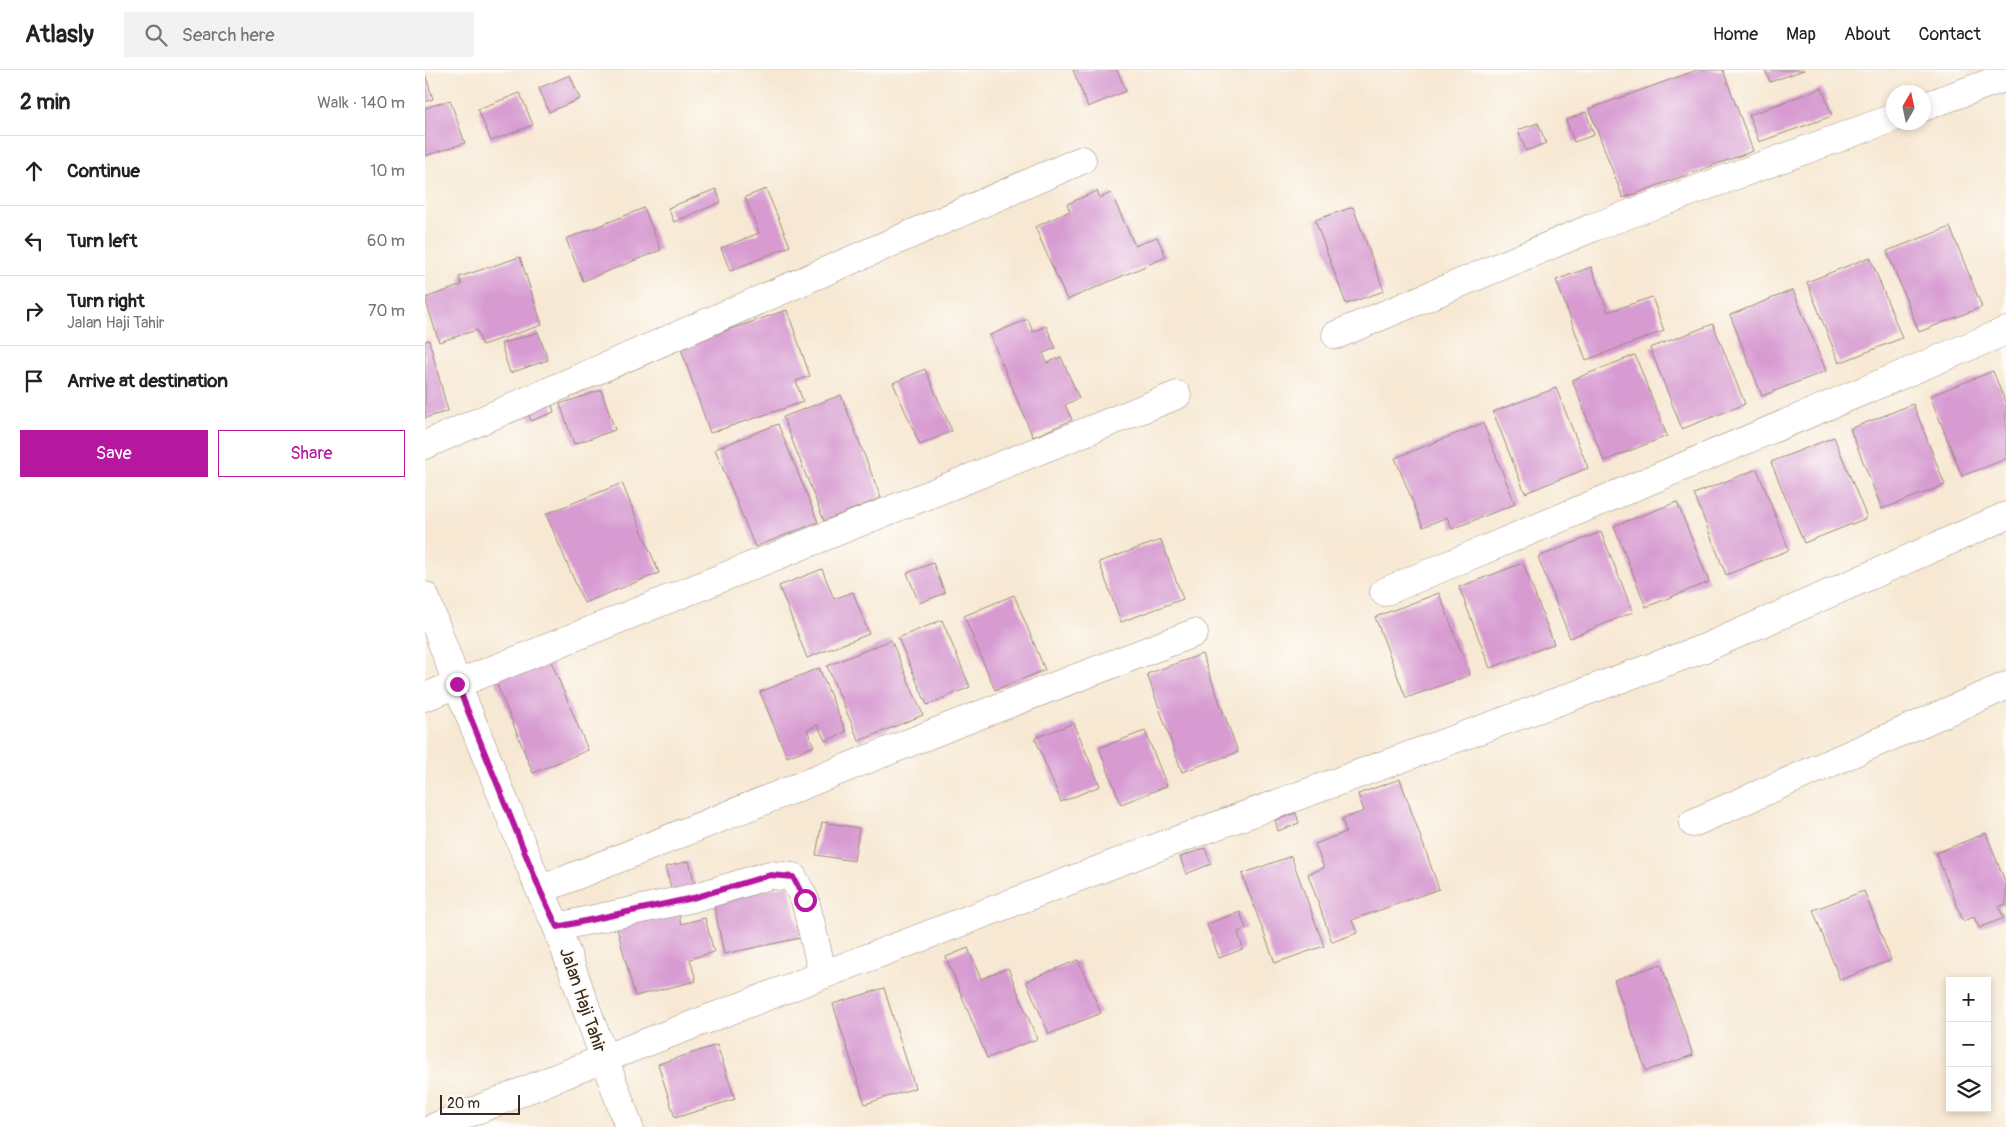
<!DOCTYPE html>
<html lang="en">
<head>
<meta charset="utf-8">
<style>
  :root { --surface:#fff; --page:#f2f2f2; --text:#222; --muted:#767676; --line:#e0e0e0; --accent:#b5179e }
  body { margin:0; font-family:Pangolin,sans-serif; background:var(--page); color:var(--text) }
  .controls { position:absolute; right:15px; bottom:15px; display:grid; overflow:hidden; border-radius:0px; box-shadow:0 2px 8px #0003 }
  .controls button { width:45px; height:45px; display:grid; place-items:center; padding:0; border:0; border-bottom:1px solid var(--line); background:var(--surface); color:var(--text); font:25px sans-serif }
  .compass { position:absolute; left:1461px; top:15px; width:45px; height:45px; border-radius:50%; background:var(--surface); box-shadow:0 2px 8px #0003; rotate:9deg }
  .scale { position:absolute; left:15px; bottom:12px; width:80px; box-sizing:border-box; padding-left:5px; border:2px solid #3b2a1e; border-top:0; font-size:14px; line-height:18px; white-space:nowrap; color:#3b2a1e; -webkit-text-stroke:4px #fdfcf7; paint-order:stroke }
  .stop { position:absolute; width:15px; height:15px; margin:-11px; border:4px solid #b5179e; border-radius:50%; background:#fff }
  .stop.end { background:#b5179e; border-color:#fff; box-shadow:0 1px 5px #0008 }
  .list { margin:0; padding:0; list-style:none }
  h2 { display:flex; justify-content:space-between; align-items:center; height:65px; margin:0; padding:0 20px; font-size:21px }
  h2 small { font-size:16px; font-weight:400; color:var(--muted) }
  .list li { display:grid; grid-template-columns:32px 1fr auto; gap:15px; align-items:center; box-sizing:border-box; height:70px; padding:0 20px; border-top:1px solid var(--line) }
  .list b { display:block; font-size:19px; white-space:nowrap }
  .list p { margin:0; font-size:16px; white-space:nowrap; color:var(--muted) }
  .list em { font-size:16px; font-style:normal; color:var(--muted) }
  .actions { display:flex; gap:10px; padding:15px 20px }
  .actions a { flex:1; padding:11px 0; border:1px solid var(--accent); border-radius:0px; text-align:center; font-size:18px; color:var(--accent) }
  .actions .main { background:var(--accent); color:#fff }
  .icon { flex:none; width:28px; height:28px; fill:none; stroke:currentColor; stroke-width:2; stroke-linecap:round; stroke-linejoin:round }
  .map { position:relative; flex:none; width:1581px; height:1057px; overflow:hidden }
  header { display:flex; align-items:center; gap:30px; box-sizing:border-box; height:70px; padding:0 25px; background:var(--surface); border-bottom:1px solid var(--line) }
  header strong { font-size:24px }
  nav { display:flex; gap:28px; margin-inline-start:auto; font-size:18px }
  .search { width:350px; height:45px; background:var(--page); display:flex; align-items:center; gap:12px; box-sizing:border-box; padding:0 18px; border-radius:0px; color:var(--muted); font-size:19px }
  main { display:flex }
  aside { flex:1; background:var(--surface) }
  .map>svg:first-child { display:block }
</style>
</head>
<body>
<header>
<strong>Atlasly</strong>
<div class="search"><svg class="icon" aria-label="search" viewBox="0 0 24 24"><circle cx="10" cy="10" r="6"/><path d="M15 15l6 6"/></svg>Search here</div>
<nav><a>Home</a><a>Map</a><a>About</a><a>Contact</a></nav>
</header>
<main>
<aside>
<h2>2 min<small>Walk · 140 m</small></h2>
<ul class="list">
<li><svg class="icon" aria-label="ahead" viewBox="0 0 24 24"><path d="M12 20V5M6 11l6-6 6 6"/></svg><div><b>Continue</b></div><em>10 m</em></li>
<li><svg class="icon" aria-label="left" viewBox="0 0 24 24"><path d="M17 20v-9H6M10 6l-5 5 5 5"/></svg><div><b>Turn left</b></div><em>60 m</em></li>
<li><svg class="icon" aria-label="right" viewBox="0 0 24 24"><path d="M7 20v-9h11M14 6l5 5-5 5"/></svg><div><b>Turn right</b><p>Jalan Haji Tahir</p></div><em>70 m</em></li>
<li><svg class="icon" aria-label="arrive" viewBox="0 0 24 24"><path d="M6 21V4h12l-3 4 3 4H6"/></svg><div><b>Arrive at destination</b></div></li>
</ul>
<div class="actions"><a class="main">Save</a><a>Share</a></div>
</aside>
<div class="map">
<svg width="1581" height="1057" viewBox="0 0 1581 1057">
  <rect width="100%" height="100%" fill="#fdfcf7"/>
  <filter id="ink" filterUnits="userSpaceOnUse"><feTurbulence type="fractalNoise" baseFrequency=".02" numOctaves="2"/><feDisplacementMap in="SourceGraphic" scale="10" xChannelSelector="R" yChannelSelector="G"/><feConvolveMatrix kernelMatrix="1 2 1 2 8 2 1 2 1" color-interpolation-filters="sRGB"/></filter>
  <filter id="wash" filterUnits="userSpaceOnUse"><feTurbulence type="fractalNoise" baseFrequency=".0096" numOctaves="4" result="noise"/><feDisplacementMap in="SourceGraphic" scale="20" xChannelSelector="R" yChannelSelector="G"/><feGaussianBlur stdDeviation="1.12" result="paint"/><feColorMatrix in="noise" values="0 0 0 0 0 0 0 0 0 0 0 0 0 0 0 0 0 1.4 0 .05"/><feComposite in="paint" operator="in"/></filter>
  <g filter="url(#wash)">
    <rect width="100%" height="100%" fill="#f7e8d3"/>
    <g id="blocks">
      <!-- building -->
      <path fill="#d79bd2" d="M648,0H692L701,21L663,37Z
        M1272,0H1298L1328,81L1198,128L1164,39Z
        M1340,0H1379L1345,12Z
        M0,4L8,29L0,32Z
        M145,5L155,29L124,42L114,18Z
        M1397,18L1407,46L1334,72L1324,45Z
        M95,23L108,55L66,71L53,39Z
        M25,30L40,73L0,86V38Z
        M1161,42L1169,65L1149,72L1141,50Z
        M1113,53L1121,73L1101,81L1093,60Z
        M291,119L296,132L249,152L243,138Z
        M341,119L365,176L305,201L296,178L334,163L320,127Z
        M672,121L675,128L686,123L710,176L732,167L741,187L642,230L610,157L645,141L642,134Z
        M928,137L959,221L921,234L890,150Z
        M219,138L236,180L158,211L141,169Z
        M1525,157L1557,237L1494,262L1462,181Z
        M95,187L117,255L57,275L52,260L14,272L0,228L37,215L34,207Z
        M1445,187L1477,268L1414,293L1382,212Z
        M1166,197L1183,242L1227,227L1239,261L1161,290L1131,210Z
        M1368,220L1401,301L1337,326L1305,245Z
        M362,240L385,306L371,311L378,332L285,363L255,276Z
        M603,249L608,262L621,256L631,278L618,283L622,293L636,287L654,328L640,335L647,350L608,367L565,265Z
        M1288,254L1320,334L1257,359L1225,278Z
        M113,262L123,290L85,303L76,274Z
        M4,270L23,341L0,348V271Z
        M1210,285L1242,366L1179,391L1147,310Z
        M500,299L527,361L495,375L468,313Z
        M1568,301L1581,334V389L1537,406L1505,326Z
        M1131,318L1163,398L1100,423L1068,342Z
        M176,320L190,360L149,374L135,334Z
        M416,325L456,428L399,451L358,347Z
        M125,329L129,342L106,351L101,338Z
        M1488,334L1520,415L1457,439L1425,359Z
        M1058,353L1090,434L1027,459L1022,447L998,457L970,388Z
        M353,354L393,452L330,477L290,379Z
        M1409,367L1442,448L1379,473L1346,392Z
        M1332,399L1364,480L1301,505L1269,424Z
        M197,413L234,503L159,533L121,444Z
        M1252,432L1284,512L1221,537L1189,456Z
        M1176,462L1208,542L1145,568L1113,487Z
        M736,470L758,529L696,552L674,492Z
        M508,493L520,523L494,533L482,503Z
        M1098,493L1129,574L1065,598L1034,517Z
        M397,499L409,529L428,522L444,564L382,588L354,516Z
        M1014,523L1045,605L981,628L950,547Z
        M589,525L620,600L570,620L539,546Z
        M517,550L545,617L502,635L473,568Z
        M466,570L498,645L434,671L402,596Z
        M123,584L163,680L108,703L69,607Z
        M777,584L813,682L757,702L722,604Z
        M394,598L421,662L400,671L393,655L382,660L389,676L362,687L335,622Z
        M649,653L675,716L636,732L610,668Z
        M720,661L742,716L696,734L674,678Z
        M975,709L1014,819L927,850L932,863L907,872L883,804L899,798L890,774L921,762L917,749L939,741L933,724Z
        M871,743L874,753L853,761L850,750Z
        M397,752L434,758L429,791L391,785Z
        M1561,763L1581,814V834L1574,837L1579,848L1554,858L1549,847L1538,851L1511,783Z
        M780,778L786,794L761,804L755,787Z
        M866,786L899,876L850,893L817,804Z
        M264,791L271,818L248,825L240,797Z
        M364,815L375,868L299,884L288,830Z
        M1439,821L1466,890L1415,910L1388,840Z
        M252,839L256,854L280,848L289,882L265,889L271,911L210,926L191,855Z
        M815,842L821,859L813,862L818,879L794,888L782,854Z
        M543,878L556,909L583,898L612,969L562,988L521,887Z
        M653,890L676,943L624,964L601,911Z
        M1236,894L1268,985L1221,1001L1189,910Z
        M459,918L490,1018L440,1034L408,934Z
        M292,975L310,1029L250,1048L233,994Z"/>
    </g>
  </g>
  <g filter="url(#ink)">
    <use href="#blocks" fill-opacity="0" stroke="#998978" stroke-width="1"/>
    <g fill="none" stroke-linecap="round" stroke-linejoin="round">
      <!-- minor casing -->
      <g stroke="#998978" stroke-width="29">
        <path id="minor" d="M1498,37L1581,7
          M911,265L1169,157L1468,48
          M0,375L657,90
          M959,522L1581,261
          M0,526L32,614L115,820L132,857L204,1057
          M0,627L752,325
          M1268,753L1581,616
          M115,820L531,654L769,563
          M132,857L268,828L345,805L368,807L380,830L398,905
          M10,1057L178,989L741,774L1280,578L1581,446"/>
      </g>
      <!-- minor -->
      <use href="#minor" stroke="#fff" stroke-width="28"/>
    </g>
  </g>
  <g fill="none" stroke-linecap="round" stroke-linejoin="round" filter="url(#ink)">
    <!-- route -->
    <path stroke="#b5179e" stroke-width="6" d="M32,614L115,820L132,857L268,828L345,805L368,807L380,830"/>
  </g>
  <g text-anchor="middle" stroke-width="4" stroke-linejoin="round" paint-order="stroke">
    <!-- street labels -->
    <g font-size="18" fill="#3b2a1e" stroke="#fdfcf7">
      <text transform="translate(158 930) rotate(71)" y="6">Jalan Haji Tahir</text>
    </g>
  </g>
</svg>
<div class="controls">
<button>+</button>
<button>−</button>
<button><svg class="icon" aria-label="layers" viewBox="0 0 24 24"><path d="M12 4l9 5-9 5-9-5zM3 14l9 5 9-5"/></svg></button>
</div>
<svg class="compass" viewBox="-18 -18 36 36"><path d="M0-13l5 13h-10z" fill="#e53935"/><path d="M0 13l5-13h-10z" fill="#767676"/></svg>
<div class="scale">20 m</div>
<div class="stop" style="left:380px;top:830px"></div>
<div class="stop end" style="left:32px;top:614px"></div>
</div>
</main>
</body>
</html>
